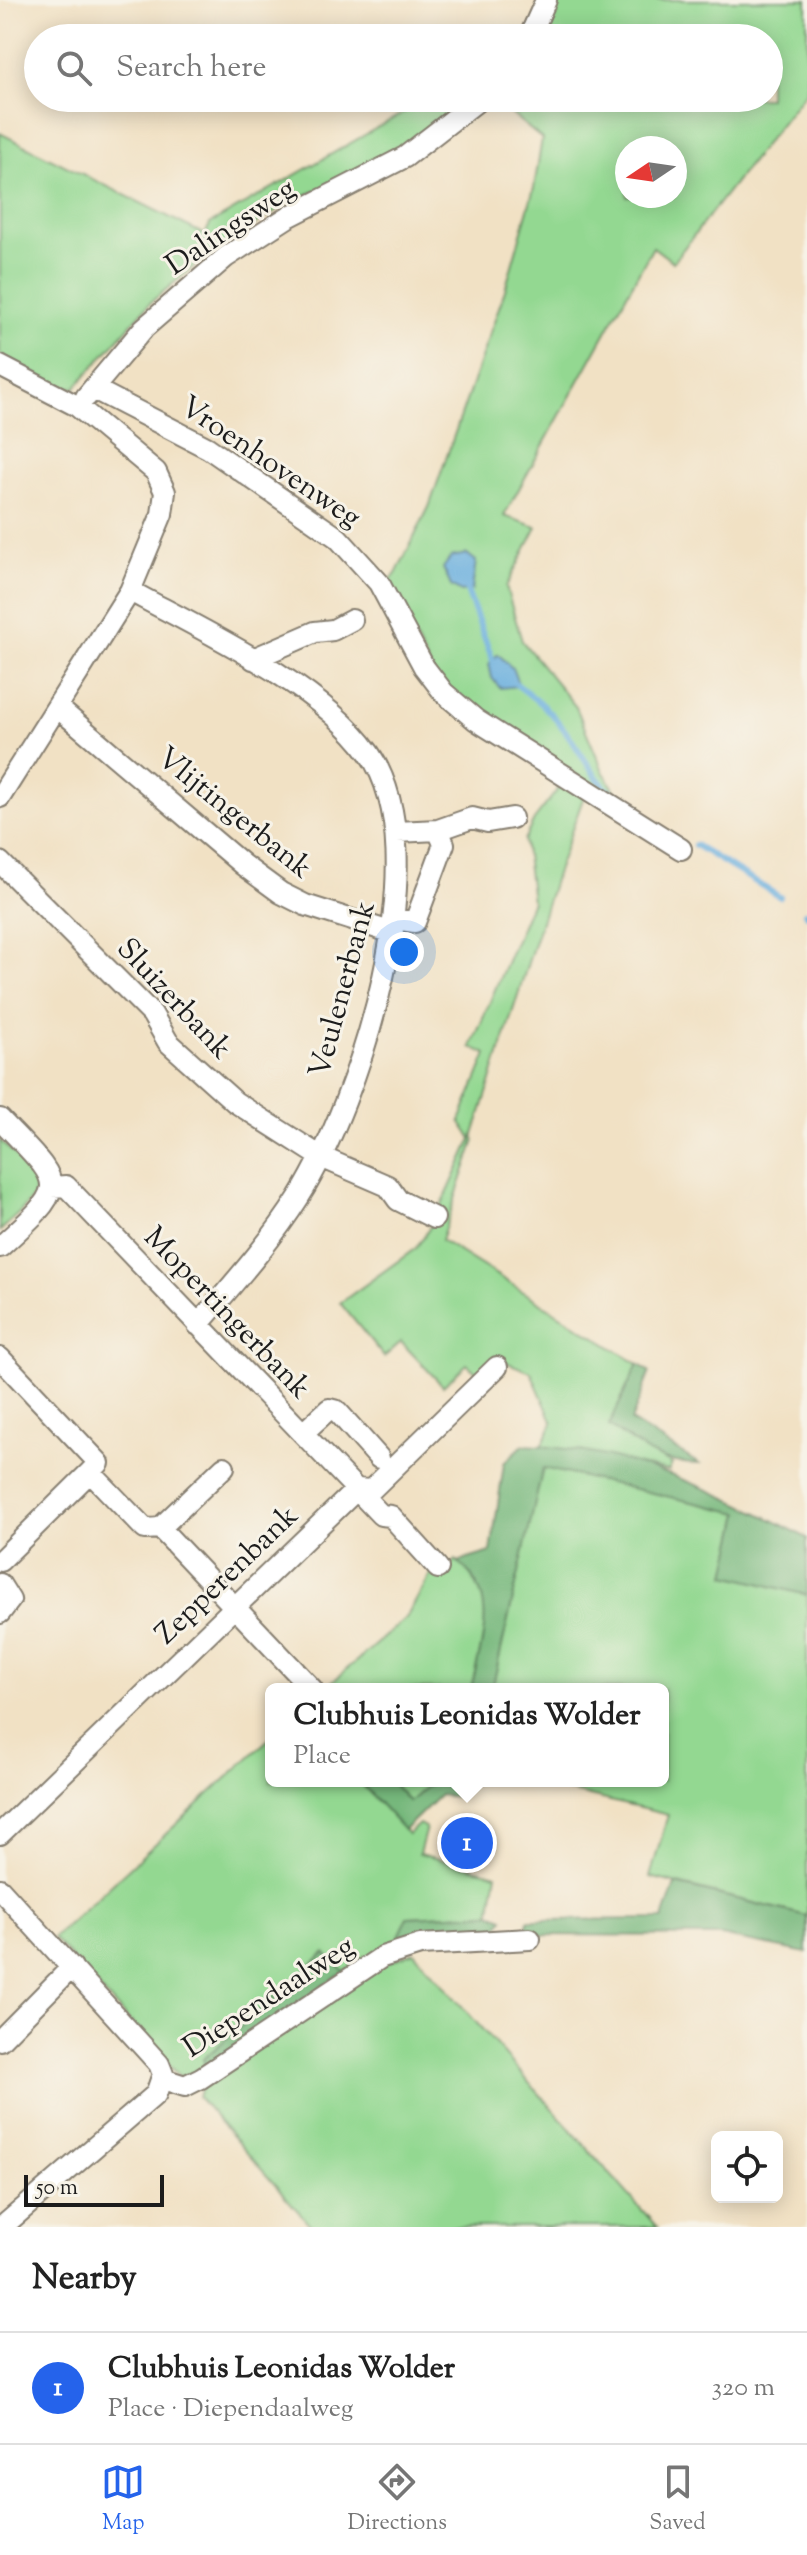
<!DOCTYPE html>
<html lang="en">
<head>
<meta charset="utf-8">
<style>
  :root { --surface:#fff; --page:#f6f6f6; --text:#222; --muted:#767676; --line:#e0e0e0; --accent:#2563eb }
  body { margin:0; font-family:"Sorts Mill Goudy",serif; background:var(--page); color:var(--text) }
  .controls { position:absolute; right:24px; bottom:24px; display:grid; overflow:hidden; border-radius:12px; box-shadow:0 4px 20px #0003 }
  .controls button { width:72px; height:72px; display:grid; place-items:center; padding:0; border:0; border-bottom:2px solid var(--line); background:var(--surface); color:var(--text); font:40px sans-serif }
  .compass { position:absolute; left:615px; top:136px; width:72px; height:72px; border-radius:50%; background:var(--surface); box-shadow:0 4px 20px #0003; rotate:257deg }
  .scale { position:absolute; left:24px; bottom:20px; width:140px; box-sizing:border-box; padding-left:8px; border:4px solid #1c1c1c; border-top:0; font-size:22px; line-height:28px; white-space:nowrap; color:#1c1c1c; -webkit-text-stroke:6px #f7f3e8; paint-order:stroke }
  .you { position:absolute; left:404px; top:952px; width:28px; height:28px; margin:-20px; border:6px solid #fff; border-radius:50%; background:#1a73e8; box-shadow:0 0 0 12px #1a73e833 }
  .badge { display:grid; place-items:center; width:52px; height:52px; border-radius:50%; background:var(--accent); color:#fff; font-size:26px; font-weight:700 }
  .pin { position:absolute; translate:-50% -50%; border:4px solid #fff; box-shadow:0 2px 8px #0006 }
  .popup { position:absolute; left:265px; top:1683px; width:404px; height:104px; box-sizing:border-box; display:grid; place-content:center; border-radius:12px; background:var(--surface); filter:drop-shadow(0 2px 6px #0005); font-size:26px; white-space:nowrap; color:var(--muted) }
  .popup b { font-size:30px; color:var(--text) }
  .popup::after { content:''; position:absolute; left:50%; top:100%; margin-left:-16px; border:16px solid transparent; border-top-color:var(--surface) }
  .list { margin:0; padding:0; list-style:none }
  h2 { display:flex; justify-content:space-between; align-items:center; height:104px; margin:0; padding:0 32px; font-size:34px }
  h2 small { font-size:26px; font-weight:400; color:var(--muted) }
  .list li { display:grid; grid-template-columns:52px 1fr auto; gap:24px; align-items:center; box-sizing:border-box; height:112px; padding:0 32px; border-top:2px solid var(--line) }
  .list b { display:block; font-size:30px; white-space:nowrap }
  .list p { margin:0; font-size:26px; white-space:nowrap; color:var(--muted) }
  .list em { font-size:26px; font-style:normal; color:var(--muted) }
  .icon { flex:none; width:44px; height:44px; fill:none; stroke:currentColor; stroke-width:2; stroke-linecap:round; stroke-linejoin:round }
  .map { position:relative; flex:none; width:807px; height:2227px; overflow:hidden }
  .search { position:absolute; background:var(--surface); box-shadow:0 4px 20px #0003; left:24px; right:24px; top:24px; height:88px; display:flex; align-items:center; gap:20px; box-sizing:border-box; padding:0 28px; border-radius:44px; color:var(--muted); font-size:30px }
  .sheet { height:216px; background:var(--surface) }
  nav { display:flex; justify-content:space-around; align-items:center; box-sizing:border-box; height:112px; border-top:2px solid var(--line); background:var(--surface); font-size:22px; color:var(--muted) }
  nav a { display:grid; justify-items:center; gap:4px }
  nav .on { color:var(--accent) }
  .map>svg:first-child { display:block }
</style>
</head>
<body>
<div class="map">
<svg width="807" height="2227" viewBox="0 0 807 2227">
  <rect width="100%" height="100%" fill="#f7f3e8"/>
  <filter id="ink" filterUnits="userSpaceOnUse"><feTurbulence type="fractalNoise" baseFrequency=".0125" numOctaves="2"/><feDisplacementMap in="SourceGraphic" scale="16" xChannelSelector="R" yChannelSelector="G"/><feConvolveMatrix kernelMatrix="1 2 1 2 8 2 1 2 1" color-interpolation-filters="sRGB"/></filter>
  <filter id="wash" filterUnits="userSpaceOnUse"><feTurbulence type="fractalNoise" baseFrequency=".006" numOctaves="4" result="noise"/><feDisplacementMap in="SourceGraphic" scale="32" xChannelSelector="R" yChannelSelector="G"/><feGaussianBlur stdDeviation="1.8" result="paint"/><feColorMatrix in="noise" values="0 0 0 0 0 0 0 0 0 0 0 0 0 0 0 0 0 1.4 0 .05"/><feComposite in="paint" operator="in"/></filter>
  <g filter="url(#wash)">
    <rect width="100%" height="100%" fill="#f1e1c4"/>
    <!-- green -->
    <path fill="#93d891" stroke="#587a56" stroke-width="2" fill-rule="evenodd" d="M558,0H807V90L673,262L653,247L504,516L537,527L506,587L522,641L576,707L603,771L625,807L455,694L435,677L387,583L396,574L429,507L505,290L534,188L542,139L498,103L501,98H769V38H538ZM627,148H675V196H627Z
      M429,98H467L400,149L337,183L295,199L209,254L151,302L75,388L58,386L0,355V133L205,235L210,224Z
      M562,784L584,796L554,880L473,1138L475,1140L441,1240L638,1364L609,1426L648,1452L672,1464L669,1471L542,1446L553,1423L531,1372L503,1361L478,1374L467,1364L443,1386L401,1342L384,1357L340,1303L416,1248L436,1218L472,1139L460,1121L487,1054L471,1047L532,901L524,840L534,820Z
      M0,1140C46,1186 49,1186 0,1231Z
      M543,1467L740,1513L726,1575L807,1595V1916L650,1877L668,1815L528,1781H663V1689H492Z
      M456,1560C503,1599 482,1638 471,1689H324L406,1618L434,1569L441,1575Z
      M271,1737V1781H359L408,1834L419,1824L426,1828L419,1854L497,1874L490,1913L408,1917L398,1946L344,1971L324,1953L206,2068L180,2077L53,1938Z
      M391,1781H433L409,1802Z
      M414,1952L657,2227H312L198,2097L203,2086L376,1967Z"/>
    <!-- forest -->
    <path fill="#76b87b" stroke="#496a4c" stroke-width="2" d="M638,1364L650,1372L631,1421L699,1464C657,1464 642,1448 609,1426Z
      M523,1445C626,1449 718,1490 807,1538V1595L726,1575L740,1513L543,1468L492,1689H471C481,1644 501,1596 458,1562L491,1552L504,1463Z
      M359,1781H391L409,1802L433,1781H464L460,1797L440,1795L404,1830Z
      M675,1884L807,1916V1953L721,1936L525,1935L528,1920L663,1919Z
      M490,1913L504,1918L495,1932L398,1946V1938L408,1917Z
      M325,1953L344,1971L206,2068L203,2059Z"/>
    <!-- water -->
    <path fill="#68aede" stroke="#42657d" stroke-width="2" d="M467,554L476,561L472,590L461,592L451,586L443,568L451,557Z
      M498,654L512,668L519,686L500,688L492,678L489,664Z"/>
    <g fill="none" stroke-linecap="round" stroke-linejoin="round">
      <!-- stream -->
      <path stroke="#68aede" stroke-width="6" d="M464,583L495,666
        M512,681C531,695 549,709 563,728C582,752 589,772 612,795
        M695,845L780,897
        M805,913L807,915"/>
    </g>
  </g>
  <g filter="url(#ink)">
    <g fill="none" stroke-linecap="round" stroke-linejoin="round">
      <!-- street casing -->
      <g stroke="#867e70" stroke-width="24">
        <path id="street" d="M529,38L546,0
          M0,366L77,406L156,472L165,492L162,514L130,591L0,797
          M94,389L208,448L338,538L379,583L424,667L444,693L476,720L681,849
          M86,397L144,328L226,257L288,217L405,157L481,98
          M130,591C202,630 322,686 369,753C440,854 359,1101 299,1197C270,1243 233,1284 198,1325
          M253,659L315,632L333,630L352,620
          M57,707L243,865L281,893L305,905L393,933
          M397,832L438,830L472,818L488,822L512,818
          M0,862L152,1014L168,1042L235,1102L321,1157L388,1186L398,1200L434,1218
          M395,919L415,922L444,844L438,830
          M0,1119C64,1187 72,1182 0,1247
          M52,1187L66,1186L381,1515L391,1516L438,1568
          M0,1358L99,1463L90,1472L145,1529L160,1528L224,1467
          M303,1433L329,1409L337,1411L379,1458
          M160,1528L312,1689
          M0,1561L90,1472
          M0,1584L10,1600L0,1613
          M0,1834L357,1489L371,1490L497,1367
          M0,1889L159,2064L163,2074L156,2094L2,2227
          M0,2040L72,1967
          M163,2079L185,2086L201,2078L382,1957L420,1945L530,1939"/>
      </g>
      <!-- street -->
      <use href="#street" stroke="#fff" stroke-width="20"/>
    </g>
  </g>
  <g text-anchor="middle" stroke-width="6" stroke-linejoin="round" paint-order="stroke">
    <!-- street labels -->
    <g font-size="30" fill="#1c1c1c" stroke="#f7f3e8">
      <text transform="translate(230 226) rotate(-34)" y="10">Dalingsweg</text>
      <text transform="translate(271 461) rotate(34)" y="10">Vroenhovenweg</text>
      <text transform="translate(235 812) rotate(39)" y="10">Vlijtingerbank</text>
      <text transform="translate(341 989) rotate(-75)" y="10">Veulenerbank</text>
      <text transform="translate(175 998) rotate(47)" y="10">Sluizerbank</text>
      <text transform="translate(228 1312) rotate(46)" y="10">Mopertingerbank</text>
      <text transform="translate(226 1574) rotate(-44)" y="10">Zepperenbank</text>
      <text transform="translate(268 1996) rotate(-33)" y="10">Diependaalweg</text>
    </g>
  </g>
</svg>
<div class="controls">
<button><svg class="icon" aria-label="locate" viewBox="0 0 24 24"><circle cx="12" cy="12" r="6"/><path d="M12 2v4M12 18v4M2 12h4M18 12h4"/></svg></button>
</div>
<svg class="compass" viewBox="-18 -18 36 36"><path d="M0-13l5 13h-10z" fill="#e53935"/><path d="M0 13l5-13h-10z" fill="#767676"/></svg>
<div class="scale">50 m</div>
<div class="you"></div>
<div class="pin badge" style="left:467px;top:1843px">1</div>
<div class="popup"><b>Clubhuis Leonidas Wolder</b>Place</div>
<div class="search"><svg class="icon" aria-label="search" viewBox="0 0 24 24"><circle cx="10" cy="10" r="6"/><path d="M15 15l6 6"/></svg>Search here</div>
</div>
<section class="sheet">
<h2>Nearby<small></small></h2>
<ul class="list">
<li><span class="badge">1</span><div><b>Clubhuis Leonidas Wolder</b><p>Place · Diependaalweg</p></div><em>320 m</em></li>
</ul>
</section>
<nav>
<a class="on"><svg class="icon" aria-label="map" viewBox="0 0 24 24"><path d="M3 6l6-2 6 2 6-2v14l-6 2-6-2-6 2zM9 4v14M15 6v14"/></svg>Map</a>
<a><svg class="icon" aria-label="directions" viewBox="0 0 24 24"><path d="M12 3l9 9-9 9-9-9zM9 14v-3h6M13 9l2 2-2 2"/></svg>Directions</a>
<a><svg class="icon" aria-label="saved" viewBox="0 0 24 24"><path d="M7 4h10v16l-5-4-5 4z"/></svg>Saved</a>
</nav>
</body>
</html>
